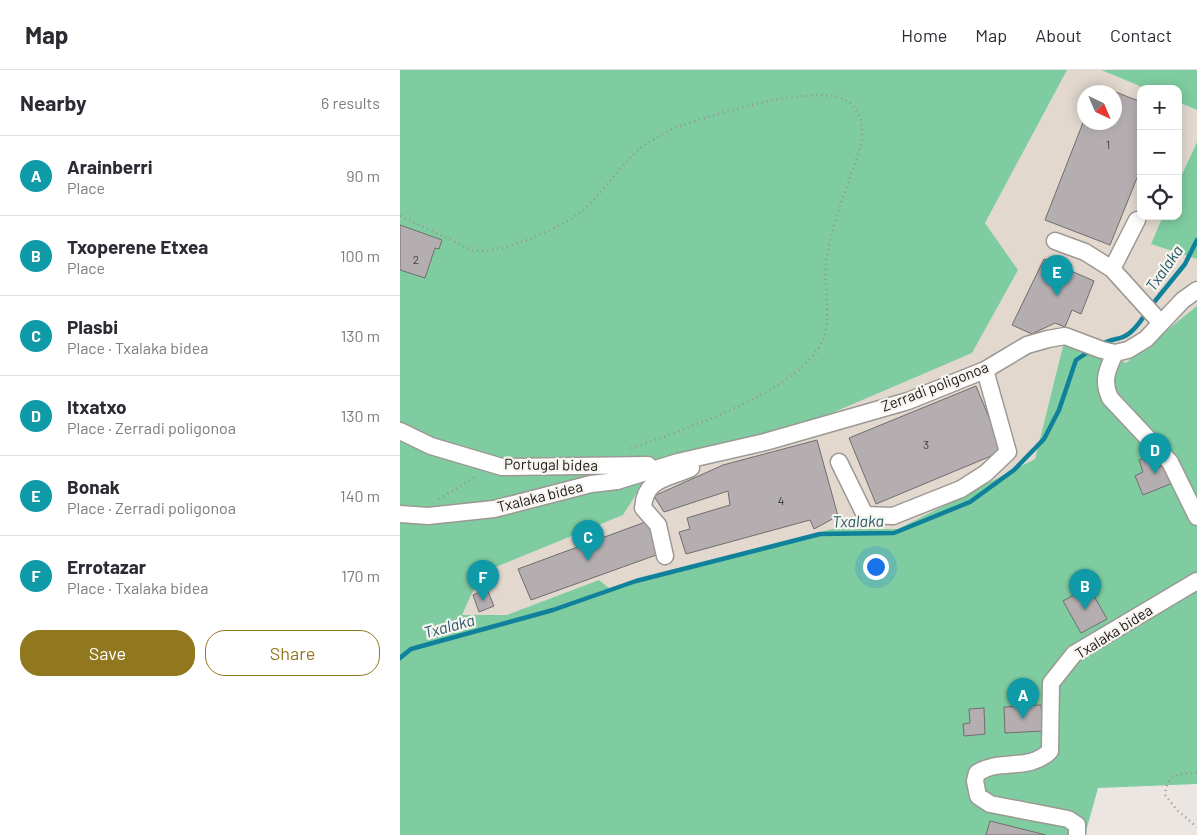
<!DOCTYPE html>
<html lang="en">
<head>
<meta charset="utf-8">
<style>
  :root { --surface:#fff; --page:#f2f2f3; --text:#2b2b33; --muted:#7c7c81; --line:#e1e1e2; --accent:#91781f }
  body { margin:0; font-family:Barlow,sans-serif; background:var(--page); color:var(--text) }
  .controls { position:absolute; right:15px; top:15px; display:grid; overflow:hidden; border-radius:10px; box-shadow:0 2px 12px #0003 }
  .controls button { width:45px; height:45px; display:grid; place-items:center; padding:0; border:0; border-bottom:1px solid var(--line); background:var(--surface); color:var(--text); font:25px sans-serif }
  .compass { position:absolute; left:677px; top:15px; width:45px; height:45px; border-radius:50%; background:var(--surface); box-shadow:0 2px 12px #0003; rotate:136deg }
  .you { position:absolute; left:475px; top:496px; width:18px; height:18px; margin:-12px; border:4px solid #fff; border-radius:50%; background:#1a73e8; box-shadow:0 0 0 8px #1a73e833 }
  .badge { display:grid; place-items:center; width:32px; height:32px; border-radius:50%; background:var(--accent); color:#fff; font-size:16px; font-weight:700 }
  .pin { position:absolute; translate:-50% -41px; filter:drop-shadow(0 1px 2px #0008) }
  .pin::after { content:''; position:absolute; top:26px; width:18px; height:15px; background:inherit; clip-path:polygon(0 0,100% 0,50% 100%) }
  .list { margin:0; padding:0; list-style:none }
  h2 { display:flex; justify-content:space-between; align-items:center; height:65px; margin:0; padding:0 20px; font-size:21px }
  h2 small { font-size:16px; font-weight:400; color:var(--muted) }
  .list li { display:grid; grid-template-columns:32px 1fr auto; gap:15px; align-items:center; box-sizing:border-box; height:80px; padding:0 20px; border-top:1px solid var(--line) }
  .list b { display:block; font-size:19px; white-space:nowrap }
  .list p { margin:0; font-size:16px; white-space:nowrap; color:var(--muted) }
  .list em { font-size:16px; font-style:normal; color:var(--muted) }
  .actions { display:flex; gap:10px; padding:15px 20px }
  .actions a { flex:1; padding:11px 0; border:1px solid var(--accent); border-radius:20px; text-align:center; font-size:18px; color:var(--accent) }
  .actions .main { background:var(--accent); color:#fff }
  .icon { flex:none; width:28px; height:28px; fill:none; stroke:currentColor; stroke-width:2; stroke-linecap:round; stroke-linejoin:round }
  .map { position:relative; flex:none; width:797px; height:765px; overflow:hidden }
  header { display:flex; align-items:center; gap:30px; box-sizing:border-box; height:70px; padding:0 25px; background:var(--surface); border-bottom:1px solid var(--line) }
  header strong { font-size:24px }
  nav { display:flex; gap:28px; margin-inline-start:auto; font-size:18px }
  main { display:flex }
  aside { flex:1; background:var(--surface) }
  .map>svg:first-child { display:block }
</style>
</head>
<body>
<header>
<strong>Map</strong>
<nav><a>Home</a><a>Map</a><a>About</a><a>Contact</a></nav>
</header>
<main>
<aside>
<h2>Nearby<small>6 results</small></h2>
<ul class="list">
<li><span class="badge" style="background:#0f9aa8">A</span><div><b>Arainberri</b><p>Place</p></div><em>90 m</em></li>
<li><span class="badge" style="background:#0f9aa8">B</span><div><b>Txoperene Etxea</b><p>Place</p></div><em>100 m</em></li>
<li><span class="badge" style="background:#0f9aa8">C</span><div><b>Plasbi</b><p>Place · Txalaka bidea</p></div><em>130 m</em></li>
<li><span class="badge" style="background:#0f9aa8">D</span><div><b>Itxatxo</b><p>Place · Zerradi poligonoa</p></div><em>130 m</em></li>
<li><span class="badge" style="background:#0f9aa8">E</span><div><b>Bonak</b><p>Place · Zerradi poligonoa</p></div><em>140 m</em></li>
<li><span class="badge" style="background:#0f9aa8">F</span><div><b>Errotazar</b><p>Place · Txalaka bidea</p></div><em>170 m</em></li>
</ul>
<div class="actions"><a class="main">Save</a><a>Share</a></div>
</aside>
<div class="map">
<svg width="797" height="765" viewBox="0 0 797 765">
  <rect width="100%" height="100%" fill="#ebe6e2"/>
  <!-- built -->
  <path fill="#e2d8ce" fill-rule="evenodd" d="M667,0H701L747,19H741V146H763L751,174L797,189V236L726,293L666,264L635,389L498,459H432L209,518L199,510L107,545H62L81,503L223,445L255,395L618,200L585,153ZM684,22H714V52H684Z
    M778,32L797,40V72L778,113Z"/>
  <!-- green -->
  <path fill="#7ecca0" d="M0,0H667L585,153L618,200L572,283L411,352L255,395L223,445L81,503L62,545H107L199,510L209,518L432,459H498L635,389L666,264L726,293L797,236V714L698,718L685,765H0Z
    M701,0H797V40L778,32V19H747Z
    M797,72V189L751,174L763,146H778V113Z"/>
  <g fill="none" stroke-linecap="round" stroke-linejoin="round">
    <!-- stream -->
    <path stroke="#0f819b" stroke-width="4.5" d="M751,236L785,194L797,170
      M700,275C712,268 713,271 723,267C733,263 741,251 746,243
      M0,588L11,579L153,540L236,511L420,464L494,463L570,432L614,400L644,369L659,340L676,290L691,280"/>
  </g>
  <!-- building -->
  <path fill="#b4aeb1" stroke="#726c6e" d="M698,15L741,32V98L710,175L645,150L684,50V52H714V22H695Z
    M0,155L42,170L39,179L35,178L25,208L0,200Z
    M644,189L694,211L681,244L672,240L665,257L655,253L632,264L612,255Z
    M576,316L603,381L476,434L449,368Z
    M417,370L438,446L414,459L410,450L286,484L279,462L290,459L287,448L330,435L328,421L264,442L254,426L323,395Z
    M754,384L759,397L768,394L775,412L743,425L735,406L743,402L739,390Z
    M248,451L259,484L131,530L118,499Z
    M689,517L707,549L681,563L663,531Z
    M87,519L94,536L79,542L73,525Z
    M641,635L643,661L605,663L604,637Z
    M584,638L585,664L564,666L563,654L570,653L569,639Z
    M590,751L646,765H586Z"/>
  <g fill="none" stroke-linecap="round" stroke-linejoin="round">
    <!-- minor casing -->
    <g stroke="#9c9894" stroke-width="19">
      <path id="minor" d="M655,171L685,182L712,199L760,252
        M712,199L737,150
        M715,283C707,300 702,311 710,328L770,392L797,447
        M0,361L31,376L102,397L248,395
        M439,392L465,445L493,446L561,419L586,403L608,382L585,300
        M0,444L28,446L94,439L191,414L217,411L278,392L365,372L508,331L585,300L627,275L648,269L665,266L702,280L715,283L728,280L746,269L783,230L797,220
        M265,486L258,455L243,438C245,408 267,409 291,398
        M677,765V755L668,749L590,734L578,726L575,711L577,703C600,688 629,702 650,681L651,613L674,584L797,511"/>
    </g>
    <!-- path -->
    <path stroke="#989491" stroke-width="2.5" stroke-dasharray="1 4" stroke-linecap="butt" d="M0,146L72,180C95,186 146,163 168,151C200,132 216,96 246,74C256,68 268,60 280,56C312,45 412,14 443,29C460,37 463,53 462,70C451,112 431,150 426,193C423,220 435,255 418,279C386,326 284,359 230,379
      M39,429L77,406
      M797,703C778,704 767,703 765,725L777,740L797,757"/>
    <!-- minor -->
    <use href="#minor" stroke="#fff" stroke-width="16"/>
  </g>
  <g text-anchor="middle" stroke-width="4.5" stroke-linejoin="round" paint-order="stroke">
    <!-- number labels -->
    <g font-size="12" fill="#413e3e">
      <text x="708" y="79">1</text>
      <text x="16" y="194">2</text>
      <text x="526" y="379">3</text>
      <text x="381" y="435">4</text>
    </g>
    <!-- street labels -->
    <g font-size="15" fill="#1b1918" stroke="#f8f4ef">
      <text transform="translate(535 317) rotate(-21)" y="5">Zerradi poligonoa</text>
      <text transform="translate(151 395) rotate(1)" y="5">Portugal bidea</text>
      <text transform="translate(140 427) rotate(-14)" y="5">Txalaka bidea</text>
      <text transform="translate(714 562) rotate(-32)" y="5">Txalaka bidea</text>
    </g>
    <!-- water labels -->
    <g font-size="16" font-style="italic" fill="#225868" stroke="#f8f4ef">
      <text transform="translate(764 198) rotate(-55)" y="6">Txalaka</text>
      <text transform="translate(458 451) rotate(-1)" y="6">Txalaka</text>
      <text transform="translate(49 556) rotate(-15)" y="6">Txalaka</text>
    </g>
  </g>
</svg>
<div class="controls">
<button>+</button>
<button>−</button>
<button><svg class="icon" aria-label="locate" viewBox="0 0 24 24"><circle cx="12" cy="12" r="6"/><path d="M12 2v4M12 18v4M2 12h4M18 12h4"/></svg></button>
</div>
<svg class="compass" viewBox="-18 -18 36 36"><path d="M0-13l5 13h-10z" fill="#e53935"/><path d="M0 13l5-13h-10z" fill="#7c7c81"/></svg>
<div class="you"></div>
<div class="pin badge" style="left:623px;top:649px;background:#0f9aa8">A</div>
<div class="pin badge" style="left:685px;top:540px;background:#0f9aa8">B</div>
<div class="pin badge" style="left:188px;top:491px;background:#0f9aa8">C</div>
<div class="pin badge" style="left:755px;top:404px;background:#0f9aa8">D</div>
<div class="pin badge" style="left:657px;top:226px;background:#0f9aa8">E</div>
<div class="pin badge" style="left:83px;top:531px;background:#0f9aa8">F</div>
</div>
</main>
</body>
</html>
